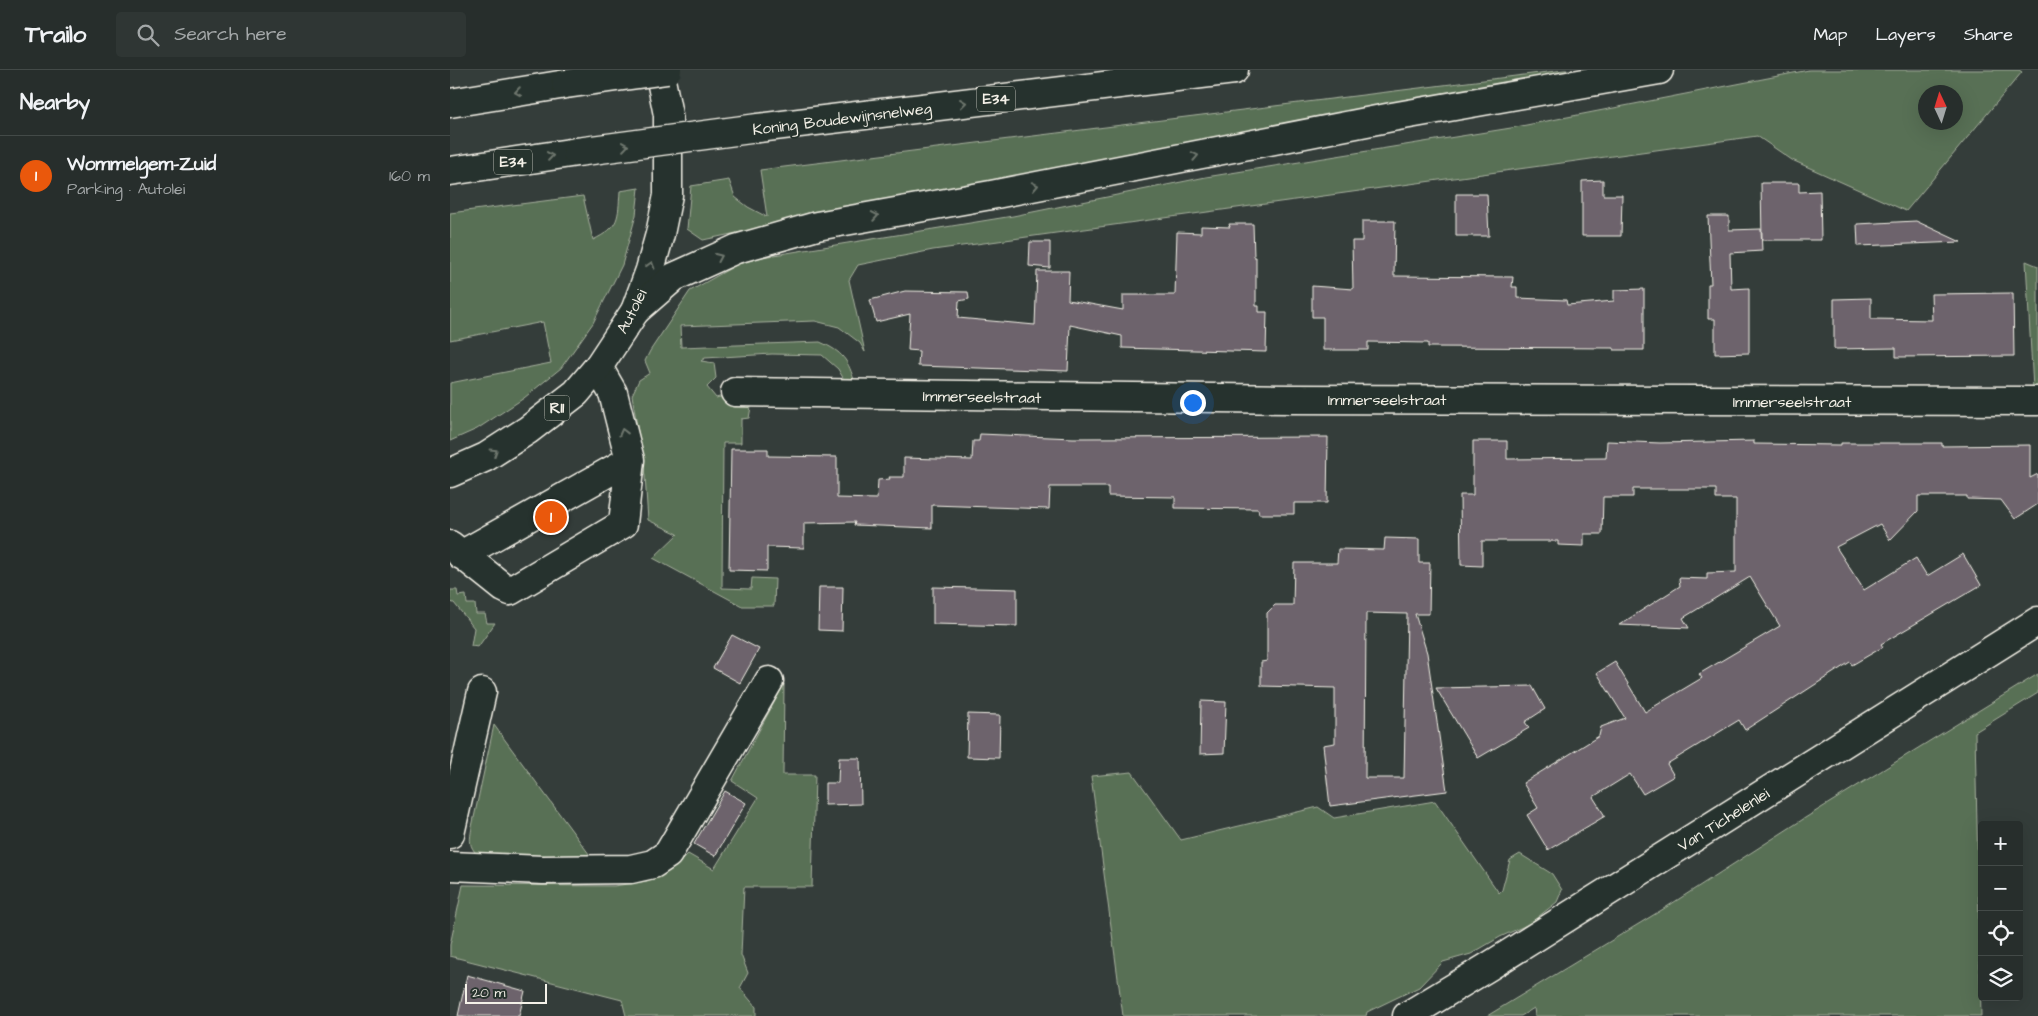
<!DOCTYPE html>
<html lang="en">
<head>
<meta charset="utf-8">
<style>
  :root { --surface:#272e2c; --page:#2f3634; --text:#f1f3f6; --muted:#a4a8a9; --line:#434a48; --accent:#ea580c }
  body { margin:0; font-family:"Architects Daughter",sans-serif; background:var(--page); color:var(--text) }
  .controls { position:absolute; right:15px; bottom:15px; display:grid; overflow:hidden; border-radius:5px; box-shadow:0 5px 20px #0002 }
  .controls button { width:45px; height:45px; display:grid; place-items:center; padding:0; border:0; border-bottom:1px solid var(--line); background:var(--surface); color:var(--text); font:25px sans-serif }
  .compass { position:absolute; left:1468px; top:15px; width:45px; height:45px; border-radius:50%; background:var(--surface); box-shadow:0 5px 20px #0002; rotate:356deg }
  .scale { position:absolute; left:15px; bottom:12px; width:82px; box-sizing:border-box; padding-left:5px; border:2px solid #f4f1e8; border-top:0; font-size:14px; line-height:18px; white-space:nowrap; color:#f4f1e8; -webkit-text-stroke:4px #26332d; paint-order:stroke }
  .you { position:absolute; left:742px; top:332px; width:18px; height:18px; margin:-12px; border:4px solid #fff; border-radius:50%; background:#1a73e8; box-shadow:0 0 0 8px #1a73e833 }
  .badge { display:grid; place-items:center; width:32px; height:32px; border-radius:50%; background:var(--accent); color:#fff; font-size:16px; font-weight:700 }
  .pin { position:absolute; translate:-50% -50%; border:2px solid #fff; box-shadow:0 1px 5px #0006 }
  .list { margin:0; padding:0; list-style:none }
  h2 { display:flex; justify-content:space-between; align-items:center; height:65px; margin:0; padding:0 20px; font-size:21px }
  h2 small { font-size:16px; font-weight:400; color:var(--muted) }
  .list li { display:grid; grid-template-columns:32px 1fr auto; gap:15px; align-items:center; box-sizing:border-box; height:80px; padding:0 20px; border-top:1px solid var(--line) }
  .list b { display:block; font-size:19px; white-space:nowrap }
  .list p { margin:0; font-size:16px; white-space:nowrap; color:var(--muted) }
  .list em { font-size:16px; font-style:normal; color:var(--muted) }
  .icon { flex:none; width:28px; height:28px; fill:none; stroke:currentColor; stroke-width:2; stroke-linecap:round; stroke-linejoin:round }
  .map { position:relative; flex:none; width:1588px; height:946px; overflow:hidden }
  header { display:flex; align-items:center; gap:30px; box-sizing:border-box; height:70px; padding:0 25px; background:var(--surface); border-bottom:1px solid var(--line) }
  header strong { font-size:24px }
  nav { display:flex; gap:28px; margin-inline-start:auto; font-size:18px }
  .search { width:350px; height:45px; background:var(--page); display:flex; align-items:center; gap:12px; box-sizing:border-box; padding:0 18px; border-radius:5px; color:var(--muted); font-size:19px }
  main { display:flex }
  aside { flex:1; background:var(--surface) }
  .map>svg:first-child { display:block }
</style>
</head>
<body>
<header>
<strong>Trailo</strong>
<div class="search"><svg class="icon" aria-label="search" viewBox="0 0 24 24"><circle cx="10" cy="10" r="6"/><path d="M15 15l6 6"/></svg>Search here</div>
<nav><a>Map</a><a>Layers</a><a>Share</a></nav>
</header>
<main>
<aside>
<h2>Nearby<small></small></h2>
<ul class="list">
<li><span class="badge">1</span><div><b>Wommelgem-Zuid</b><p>Parking · Autolei</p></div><em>160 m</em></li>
</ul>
</aside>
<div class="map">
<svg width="1588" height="946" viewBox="0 0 1588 946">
  <rect width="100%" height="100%" fill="#343d3a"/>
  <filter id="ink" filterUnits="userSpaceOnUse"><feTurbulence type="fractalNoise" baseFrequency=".02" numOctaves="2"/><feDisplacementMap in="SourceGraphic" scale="10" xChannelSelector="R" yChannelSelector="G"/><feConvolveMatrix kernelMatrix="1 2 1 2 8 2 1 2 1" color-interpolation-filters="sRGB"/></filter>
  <g filter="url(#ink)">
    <!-- green -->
    <path fill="#597054" stroke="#a6b09e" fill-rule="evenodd" d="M1114,0H1124L928,40L505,117L253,170L237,159L241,116L279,110L285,127L298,137L317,147L310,100Z
      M1359,0H1569L1572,2L1456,141L1342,90L1307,66L483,180L408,195L399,210L415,282L410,273L389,257L365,251L230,256L231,277L370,272C393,282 398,290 405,313H396L388,299L372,285L322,284L255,288L251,291L264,293L266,308L257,317L266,328L280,324L297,330L301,337L299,348L291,349V373H273L272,518L301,519L302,508L325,509L324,536H292L203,488L228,464L198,450L195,406L182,325L189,310L200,303L195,291L200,281L240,221L288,194L312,187L563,146L756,107L1061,58ZM1476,22H1506V52H1476Z
      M189,118L186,145L172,195L143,253L111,298L74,328L27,359L0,371V313L101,293L93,252L0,270V143L133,126L143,170C170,157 168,148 170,121Z
      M1576,191L1588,196V319H1583Z
      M0,520H7L8,526L16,525L17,534H25L26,544H35L37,553H45L28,577L21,576L24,558L4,533L0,532Z
      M1588,604V623L1525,662L1531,946H1085L1084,938L1071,946H1037L1215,838L1355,748Z
      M334,614L333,705H365L362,817H294L291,885L298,903L290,918L306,937V946H176L172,930L0,886V875L13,815L164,816L197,811L224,798L238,784L264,799L308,728L282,711Z
      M44,655L142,788L28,785C18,776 20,769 22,757Z
      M682,702L731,770L868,737L884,748L985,731L1049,823L1052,820L1060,790L1070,784L1102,804L1112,820L1107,832L1079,854L1050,867L1021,884L993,892L969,917L917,942L916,946H673L641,706Z"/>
    <!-- building -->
    <path fill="#6d646c" stroke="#f4f1e8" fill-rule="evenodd" d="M1153,110V125H1172L1171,166H1132V111Z
      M1311,113H1349V122L1370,121L1371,170H1312Z
      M1006,124H1037L1039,166H1006Z
      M1258,146H1279V160L1311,159L1312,181L1280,183L1281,219L1299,218V283L1265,284V249H1258V214H1261Z
      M912,151H945L944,206L1063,207L1062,217H1067V228L1116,230L1117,235L1164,231V220L1194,219V280H1164V278L978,277V273L918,272V280H873V247H862V216L903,219L902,171H912Z
      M1466,151L1511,172L1408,176L1407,154Z
      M779,154H803L804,187H806V236H809V242H817L816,282L672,278V266L620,255L618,301L468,296L469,281L458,280L460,244L426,252L420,230L455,221L518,222L519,229L509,231L508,248L585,255L587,201H619L618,230L673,240V225H725L727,162L751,163V156L780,157Z
      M580,172H600V198L579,196Z
      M1563,223L1564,286L1446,287V278L1384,279V229L1421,228V249L1482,250L1481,224Z
      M530,364L623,368L878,367L877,433H844V444H809L808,439L725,438V427L658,426V417H600L599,439L482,435V458L404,455L405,452L354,453V478L317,477V501L279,500L281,379H318V386L387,387V428L427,429L428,410L440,409L439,407H454V388L522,390L523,371H529Z
      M1023,371H1057V389L1156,388L1157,371L1210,373L1304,371V374L1391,375V373H1492V376L1580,375V408L1588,404V434L1565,449L1551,430L1517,429V426H1468V441L1440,470L1430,454L1386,477L1414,520L1466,488L1477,506L1513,484L1531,515L1431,574L1433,577L1402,595L1400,592L1295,660L1289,650L1217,694L1224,706L1193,724L1180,704L1143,727L1155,746L1098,780L1077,745L1088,738L1073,713L1149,666L1151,657L1175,648L1147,603L1165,592L1195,642L1252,608L1249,604L1330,556L1300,507L1233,548L1239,558L1169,555L1230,516L1229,508L1257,509V503L1286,502V429H1266V419H1183V427H1153L1152,464H1134V476L1108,475V471H1032V496L1011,495L1010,425H1023Z
      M935,468L969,469V493H980L979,544H965L977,583L997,721L880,736L873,675L885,673V618L811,616V592L817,591V543L825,535H843L844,493H887L888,479L934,480ZM916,543L957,544L954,708H915Z
      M369,517H393L392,561L368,560Z
      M483,517L567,519V556L483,554Z
      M282,565L309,579L290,613L263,598Z
      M1082,616L1095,639L1075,652L1079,658L1028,688L986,618Z
      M751,631L776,632L774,683L750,684Z
      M518,644L550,645L549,688L517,687Z
      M389,688H410L411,734L375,735V713H388Z
      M275,721L296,733L265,786L244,774Z
      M17,905L75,921L69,946H8Z"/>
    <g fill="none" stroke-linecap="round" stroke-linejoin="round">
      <!-- minor casing -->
      <g stroke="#f4f1e8" stroke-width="31">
        <path id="minor" d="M285,322L840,329L1588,331
          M0,475L54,518L60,521L173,454L180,390L163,323L148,297
          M11,485L180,390
          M0,764L32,622
          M0,796L93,800L181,799L203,794L218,784L319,611
          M957,946L1038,897L1588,551"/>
      </g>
      <!-- major casing -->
      <g stroke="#f4f1e8" stroke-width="31">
        <path id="major" d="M0,403L36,387L78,360L126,323L148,297L185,241L200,200L210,164L218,125V45L209,0"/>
      </g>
      <!-- highway casing -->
      <g stroke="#f4f1e8" stroke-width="31">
        <path id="highway" d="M0,33L116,14
          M308,58L784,0
          M0,101L127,82
          M185,241L224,207L233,203L286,179L367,156L541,125L942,47L1209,0"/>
      </g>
      <!-- minor -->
      <use href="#minor" stroke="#26332d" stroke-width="28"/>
      <!-- major -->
      <use href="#major" stroke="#26332d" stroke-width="28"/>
      <!-- highway -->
      <use href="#highway" stroke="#26332d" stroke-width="28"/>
      <!-- highway-bridge casing -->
      <g stroke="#f4f1e8" stroke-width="31" stroke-linecap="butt">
        <path id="highway-bridge" d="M116,14L217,0
          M127,82L308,58"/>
      </g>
      <!-- highway-bridge -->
      <use href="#highway-bridge" stroke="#26332d" stroke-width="28"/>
    </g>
    <!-- one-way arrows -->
    <defs><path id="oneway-chevron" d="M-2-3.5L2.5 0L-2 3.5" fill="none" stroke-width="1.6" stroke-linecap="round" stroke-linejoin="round" transform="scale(1.25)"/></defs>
    <g stroke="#6e766e">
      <use href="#oneway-chevron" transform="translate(68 22) rotate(171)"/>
      <use href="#oneway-chevron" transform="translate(513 33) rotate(-7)"/>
      <use href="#oneway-chevron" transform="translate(175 76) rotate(-8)"/>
      <use href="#oneway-chevron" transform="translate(100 86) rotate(-8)"/>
      <use href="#oneway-chevron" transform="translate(745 86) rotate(-11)"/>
      <use href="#oneway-chevron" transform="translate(585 116) rotate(-11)"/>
      <use href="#oneway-chevron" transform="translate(425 146) rotate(-10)"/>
      <use href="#oneway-chevron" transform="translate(269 187) rotate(-24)"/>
      <use href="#oneway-chevron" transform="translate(201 195) rotate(-73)"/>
      <use href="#oneway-chevron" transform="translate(173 362) rotate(-104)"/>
      <use href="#oneway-chevron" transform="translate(44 382) rotate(-32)"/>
    </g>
  </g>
  <g text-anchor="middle" stroke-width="4" stroke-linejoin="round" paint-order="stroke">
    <!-- shield labels -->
    <g fill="#26332d" stroke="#b6b8b0" stroke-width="1">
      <rect x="527" y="16.5" width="38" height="25" rx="4"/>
      <rect x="44" y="79.5" width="38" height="25" rx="4"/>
      <rect x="94.5" y="325.5" width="25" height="25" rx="4"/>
    </g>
    <g font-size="15" font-weight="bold" fill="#f4f1e8">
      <text x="546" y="34">E34</text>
      <text x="63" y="97">E34</text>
      <text x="107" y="343">R11</text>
    </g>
    <!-- street labels -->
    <g font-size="16" fill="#f4f1e8" stroke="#26332d">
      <text transform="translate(392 48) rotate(-7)" y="6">Koning Boudewijnsnelweg</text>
      <text transform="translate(181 241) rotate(-63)" y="6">Autolei</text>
      <text transform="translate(532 326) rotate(1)" y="6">Immerseelstraat</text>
      <text x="937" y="335">Immerseelstraat</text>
      <text x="1342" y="337">Immerseelstraat</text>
      <text transform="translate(1273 749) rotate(-32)" y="6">Van Tichelenlei</text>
    </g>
  </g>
</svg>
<div class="controls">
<button>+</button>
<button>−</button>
<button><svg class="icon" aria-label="locate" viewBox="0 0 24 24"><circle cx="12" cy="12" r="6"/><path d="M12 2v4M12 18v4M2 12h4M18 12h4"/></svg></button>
<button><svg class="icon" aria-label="layers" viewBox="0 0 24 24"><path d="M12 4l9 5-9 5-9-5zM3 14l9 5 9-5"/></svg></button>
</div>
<svg class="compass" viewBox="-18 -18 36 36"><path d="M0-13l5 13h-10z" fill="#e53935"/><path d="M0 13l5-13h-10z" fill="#a4a8a9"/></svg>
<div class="scale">20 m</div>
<div class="you"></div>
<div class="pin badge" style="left:101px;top:447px">1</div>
</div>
</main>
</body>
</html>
